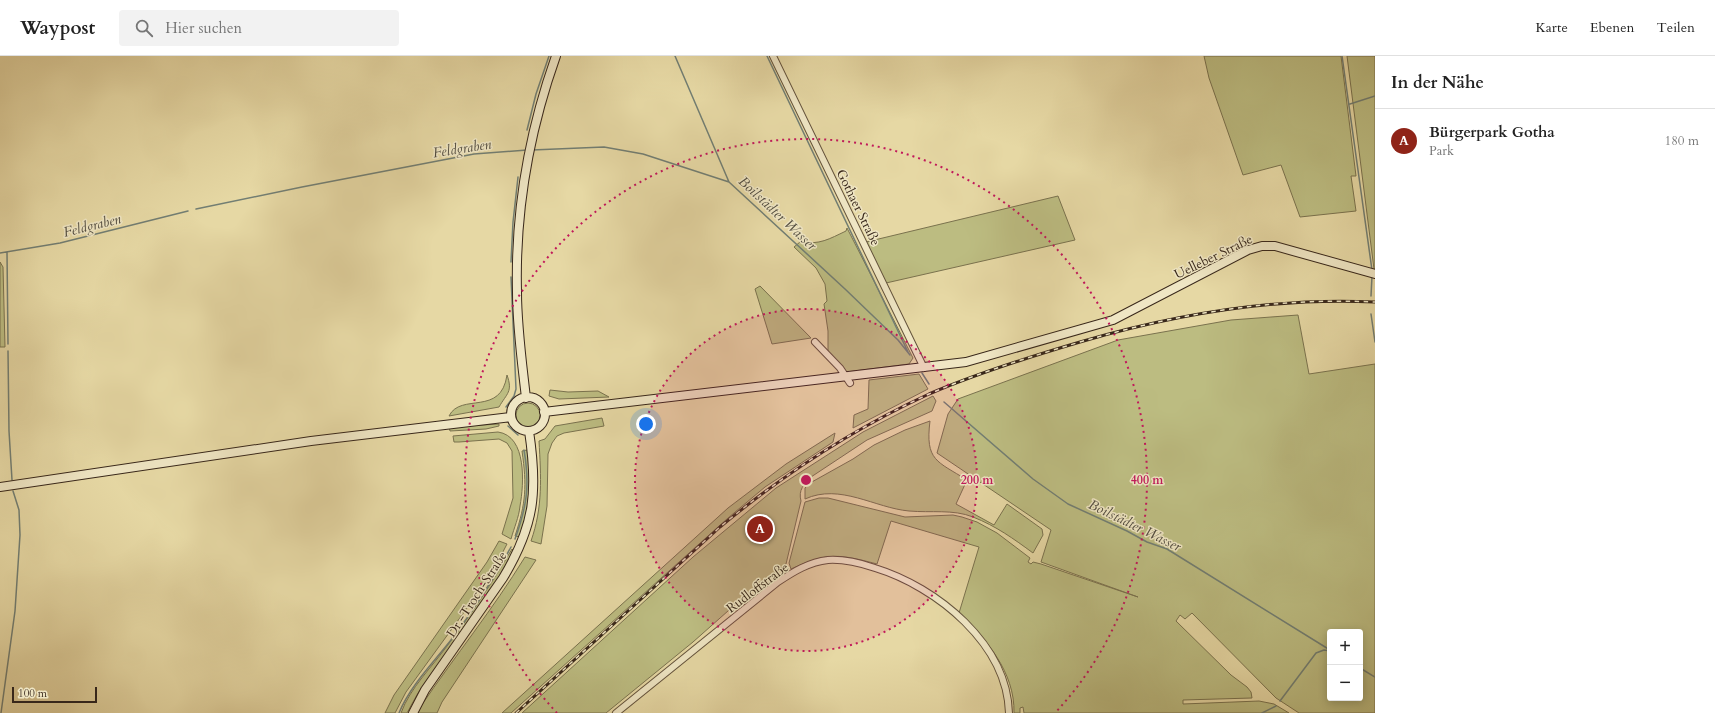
<!DOCTYPE html>
<html lang="de">
<head>
<meta charset="utf-8">
<style>
  :root { --surface:#fff; --page:#f2f2f2; --text:#222; --muted:#767676; --line:#e0e0e0; --accent:#8f2418 }
  body { margin:0; font-family:Cardo,serif; background:var(--page); color:var(--text) }
  .controls { position:absolute; right:12px; bottom:12px; display:grid; overflow:hidden; border-radius:4px; box-shadow:0 2px 10px #0003 }
  .controls button { width:36px; height:36px; display:grid; place-items:center; padding:0; border:0; border-bottom:1px solid var(--line); background:var(--surface); color:var(--text); font:20px sans-serif }
  .scale { position:absolute; left:12px; bottom:10px; width:85px; box-sizing:border-box; padding-left:4px; border:2px solid #38271a; border-top:0; font-size:11px; line-height:14px; white-space:nowrap; color:#38271a; -webkit-text-stroke:3px #efe6c4; paint-order:stroke }
  .you { position:absolute; left:646px; top:368px; width:14px; height:14px; margin:-10px; border:3px solid #fff; border-radius:50%; background:#1a73e8; box-shadow:0 0 0 6px #1a73e833 }
  .badge { display:grid; place-items:center; width:26px; height:26px; border-radius:50%; background:var(--accent); color:#fff; font-size:13px; font-weight:700 }
  .pin { position:absolute; translate:-50% -50%; border:2px solid #fff; box-shadow:0 1px 4px #0006 }
  .list { margin:0; padding:0; list-style:none }
  h2 { display:flex; justify-content:space-between; align-items:center; height:52px; margin:0; padding:0 16px; font-size:17px }
  h2 small { font-size:13px; font-weight:400; color:var(--muted) }
  .list li { display:grid; grid-template-columns:26px 1fr auto; gap:12px; align-items:center; box-sizing:border-box; height:64px; padding:0 16px; border-top:1px solid var(--line) }
  .list b { display:block; font-size:15px; white-space:nowrap }
  .list p { margin:0; font-size:13px; white-space:nowrap; color:var(--muted) }
  .list em { font-size:13px; font-style:normal; color:var(--muted) }
  .icon { flex:none; width:22px; height:22px; fill:none; stroke:currentColor; stroke-width:2; stroke-linecap:round; stroke-linejoin:round }
  .map { position:relative; flex:none; width:1375px; height:657px; overflow:hidden }
  header { display:flex; align-items:center; gap:24px; box-sizing:border-box; height:56px; padding:0 20px; background:var(--surface); border-bottom:1px solid var(--line) }
  header strong { font-size:19px }
  nav { display:flex; gap:22px; margin-inline-start:auto; font-size:14px }
  .search { width:280px; height:36px; background:var(--page); display:flex; align-items:center; gap:10px; box-sizing:border-box; padding:0 14px; border-radius:4px; color:var(--muted); font-size:15px }
  main { display:flex }
  aside { flex:1; background:var(--surface) }
  .map>svg:first-child { display:block }
</style>
</head>
<body>
<header>
<strong>Waypost</strong>
<div class="search"><svg class="icon" aria-label="search" viewBox="0 0 24 24"><circle cx="10" cy="10" r="6"/><path d="M15 15l6 6"/></svg>Hier suchen</div>
<nav><a>Karte</a><a>Ebenen</a><a>Teilen</a></nav>
</header>
<main>
<div class="map">
<svg width="1375" height="657" viewBox="0 0 1375 657">
  <rect width="100%" height="100%" fill="#e6d8a4"/>
  <filter id="stains"><feTurbulence type="fractalNoise" baseFrequency=".005" numOctaves="4"/><feColorMatrix values="0 0 0 0 .2 0 0 0 0 .09 0 0 0 0 .02 0 0 0 .5 -.17"/></filter>
  <radialGradient id="worn" r=".72"><stop offset=".6" stop-color="#630" stop-opacity="0"/><stop offset="1" stop-color="#630" stop-opacity=".3"/></radialGradient>
  <!-- green -->
  <path fill="#bcbc81" stroke="#7a724e" fill-rule="evenodd" d="M1204,0H1341L1356,120H1351L1356,155L1300,161L1281,109L1243,119L1209,22Z
    M1347,0H1375V213H1374Z
    M1058,140L1075,184L886,227L866,186Z
    M847,172L913,302L909,308L846,316L828,296V275L824,248L827,245L825,228L816,212L794,191L800,186C820,189 829,183 846,175Z
    M0,206L3,211L5,291H0Z
    M760,230L811,282L772,288L755,233Z
    M1298,259L1309,318L1375,308V657H1299L1276,642L1192,557L1185,563L1180,559L1176,565L1231,619L1247,631L1251,636L1252,642L1183,644V648L1259,645L1274,648L1289,657H1024L1023,651L1020,652V657H1014C1015,616 986,583 959,557L979,491L891,465L877,508C839,498 828,496 791,513L789,507L805,446L819,442H828L905,461L953,459L962,461L977,466L997,477L1030,502L1028,506L1031,508L1033,506L1041,508L1138,541L1041,506L1051,474L937,397L948,358L958,343L1118,284L1231,264ZM1330,576H1360V642H1330Z
    M919,318L928,333L853,372L854,359L868,353L869,324Z
    M507,319C513,336 507,337 499,351L449,360C461,336 501,361 507,319Z
    M550,334L568,336L598,335L609,341L559,343L549,340Z
    M933,340L936,345L932,355L867,384L811,421C804,428 798,434 801,445L786,508L746,539L693,586L606,657H522L693,501L776,432L863,376Z
    M516 359a12 12 0 1 1 24 0a12 12 0 1 1-24 0Z
    M602,362L604,370L564,377L557,380L552,387L548,398L547,450L541,488L531,485C543,451 541,421 539,385L545,383L555,370Z
    M930,365C925,405 937,405 967,424L956,448L994,469L1007,448L1042,473L1043,479L1033,497C1014,483 996,470 973,461C953,453 931,457 909,455C875,452 840,427 805,443V432L810,427L853,403L874,389L905,374Z
    M499,368V370L486,373L450,375L449,371Z
    M498,376C527,380 524,428 520,450C519,461 514,472 511,483L502,478L513,442L512,395L507,387L499,383L459,386H454L453,380Z
    M835,377L833,386L765,431L728,462L511,657H502L728,452L786,408Z
    M527,394C532,425 529,452 520,481L515,480C526,447 527,430 522,395Z
    M499,485L507,488L495,511L478,537L406,636L395,657H385L394,639L487,506Z
    M512,493L513,494L503,516L418,637L407,657H401C410,632 432,611 447,590C471,558 492,527 512,493Z
    M525,501L536,504L442,646L437,657H418L421,650C455,600 493,553 525,501Z"/>
  <g fill="none" stroke-linecap="round" stroke-linejoin="round">
    <!-- stream -->
    <path stroke="#727e73" stroke-width="1.5" d="M675,0L729,126L845,233L898,284L910,299
      M767,0L908,296
      M1342,0L1372,214
      M1350,48L1375,40
      M527,74L536,38L549,0
      M532,94L604,91L643,98L729,126
      M196,153L302,131L474,98L527,94
      M7,196L8,288
      M0,197L60,187L188,155
      M511,206L513,166L518,121
      M1371,240L1372,220
      M1371,258L1375,286
      M8,295L9,375L12,424
      M922,317L929,328
      M944,346L1033,423L1068,448L1127,475L1147,486L1167,493L1330,594
      M506,351L514,340L516,333L511,221
      M508,370L518,379
      M515,483C527,450 530,429 524,394
      M1360,612L1375,621
      M1280,645L1316,597L1324,594L1330,595
      M1,657L15,555L20,479L19,454L13,435
      M399,657C410,630 433,607 451,584C473,555 493,524 511,491
      M1262,657L1276,650"/>
    <!-- street casing -->
    <g stroke="#64533c" stroke-width="8">
      <path id="street" d="M773,0L924,312
        M815,286L840,312L850,327
        M616,657L778,526C793,516 809,506 828,504C844,503 860,507 875,512C937,531 1007,588 1009,657"/>
    </g>
    <!-- secondary casing -->
    <g stroke="#38271a" stroke-width="10">
      <path id="secondary" d="M511 358a17 17 0 1 1 34 0a17 17 0 1 1-34 0Z
        M526,342C522,306 517,271 517,236C515,155 529,76 556,0
        M544,356L966,306L1113,264L1248,194L1262,190H1275L1375,218
        M0,431L311,385L511,361
        M413,657L425,634L503,522C535,469 538,435 529,375"/>
    </g>
    <!-- street -->
    <use href="#street" stroke="#efe6c4" stroke-width="6"/>
    <!-- secondary -->
    <use href="#secondary" stroke="#efe6c4" stroke-width="8"/>
    <!-- rail casing -->
    <g stroke="#38271a" stroke-width="3">
      <path id="rail" d="M516,657L720,471C784,418 853,373 929,338C978,317 1029,301 1080,286C1176,258 1275,241 1375,246"/>
    </g>
    <!-- rail -->
    <use href="#rail" stroke="#efe6c4" stroke-width="1.5" stroke-dasharray="4.5" stroke-linecap="butt"/>
  </g>
  <!-- distance rings -->
  <circle cx="806" cy="424" r="171" fill="#c2185b" fill-opacity=".12"/>
  <g fill="none" stroke="#c2185b" stroke-width="2" stroke-dasharray="2 4">
    <circle cx="806" cy="424" r="171"/>
    <path d="M557 657A341 341 0 1 1 1055 657"/>
  </g>
  <g text-anchor="middle" stroke-width="3" stroke-linejoin="round" paint-order="stroke">
    <!-- street labels -->
    <g font-size="13" fill="#38271a" stroke="#efe6c4">
      <text transform="translate(859 151) rotate(64)" y="5">Gothaer Straße</text>
      <text transform="translate(1213 200) rotate(-26)" y="5">Uelleber Straße</text>
      <text transform="translate(757 531) rotate(-37)" y="5">Rudloffstraße</text>
      <text transform="translate(476 538) rotate(-57)" y="5">Dr.-Troch-Straße</text>
    </g>
    <!-- water labels -->
    <g font-size="14" font-style="italic" fill="#504b3f" stroke="#efe6c4">
      <text transform="translate(462 92) rotate(-9)" y="5">Feldgraben</text>
      <text transform="translate(778 157) rotate(43)" y="5">Boilstädter Wasser</text>
      <text transform="translate(92 169) rotate(-14)" y="5">Feldgraben</text>
      <text transform="translate(1135 469) rotate(26)" y="5">Boilstädter Wasser</text>
    </g>
  </g>
  <circle cx="806" cy="424" r="6" fill="#c2185b" stroke="#efe6c4" stroke-width="2"/>
  <g font-size="12" text-anchor="middle" font-weight="bold" fill="#c2185b" stroke="#efe6c4" stroke-width="3" stroke-linejoin="round" paint-order="stroke">
    <text x="977" y="428">200 m</text>
    <text x="1147" y="428">400 m</text>
  </g>
  <rect width="100%" height="100%" filter="url(#stains)"/>
  <rect width="100%" height="100%" fill="url(#worn)"/>
</svg>
<div class="controls">
<button>+</button>
<button>−</button>
</div>
<div class="scale">100 m</div>
<div class="you"></div>
<div class="pin badge" style="left:760px;top:473px">A</div>
</div>
<aside>
<h2>In der Nähe<small></small></h2>
<ul class="list">
<li><span class="badge">A</span><div><b>Bürgerpark Gotha</b><p>Park</p></div><em>180 m</em></li>
</ul>
</aside>
</main>
</body>
</html>
